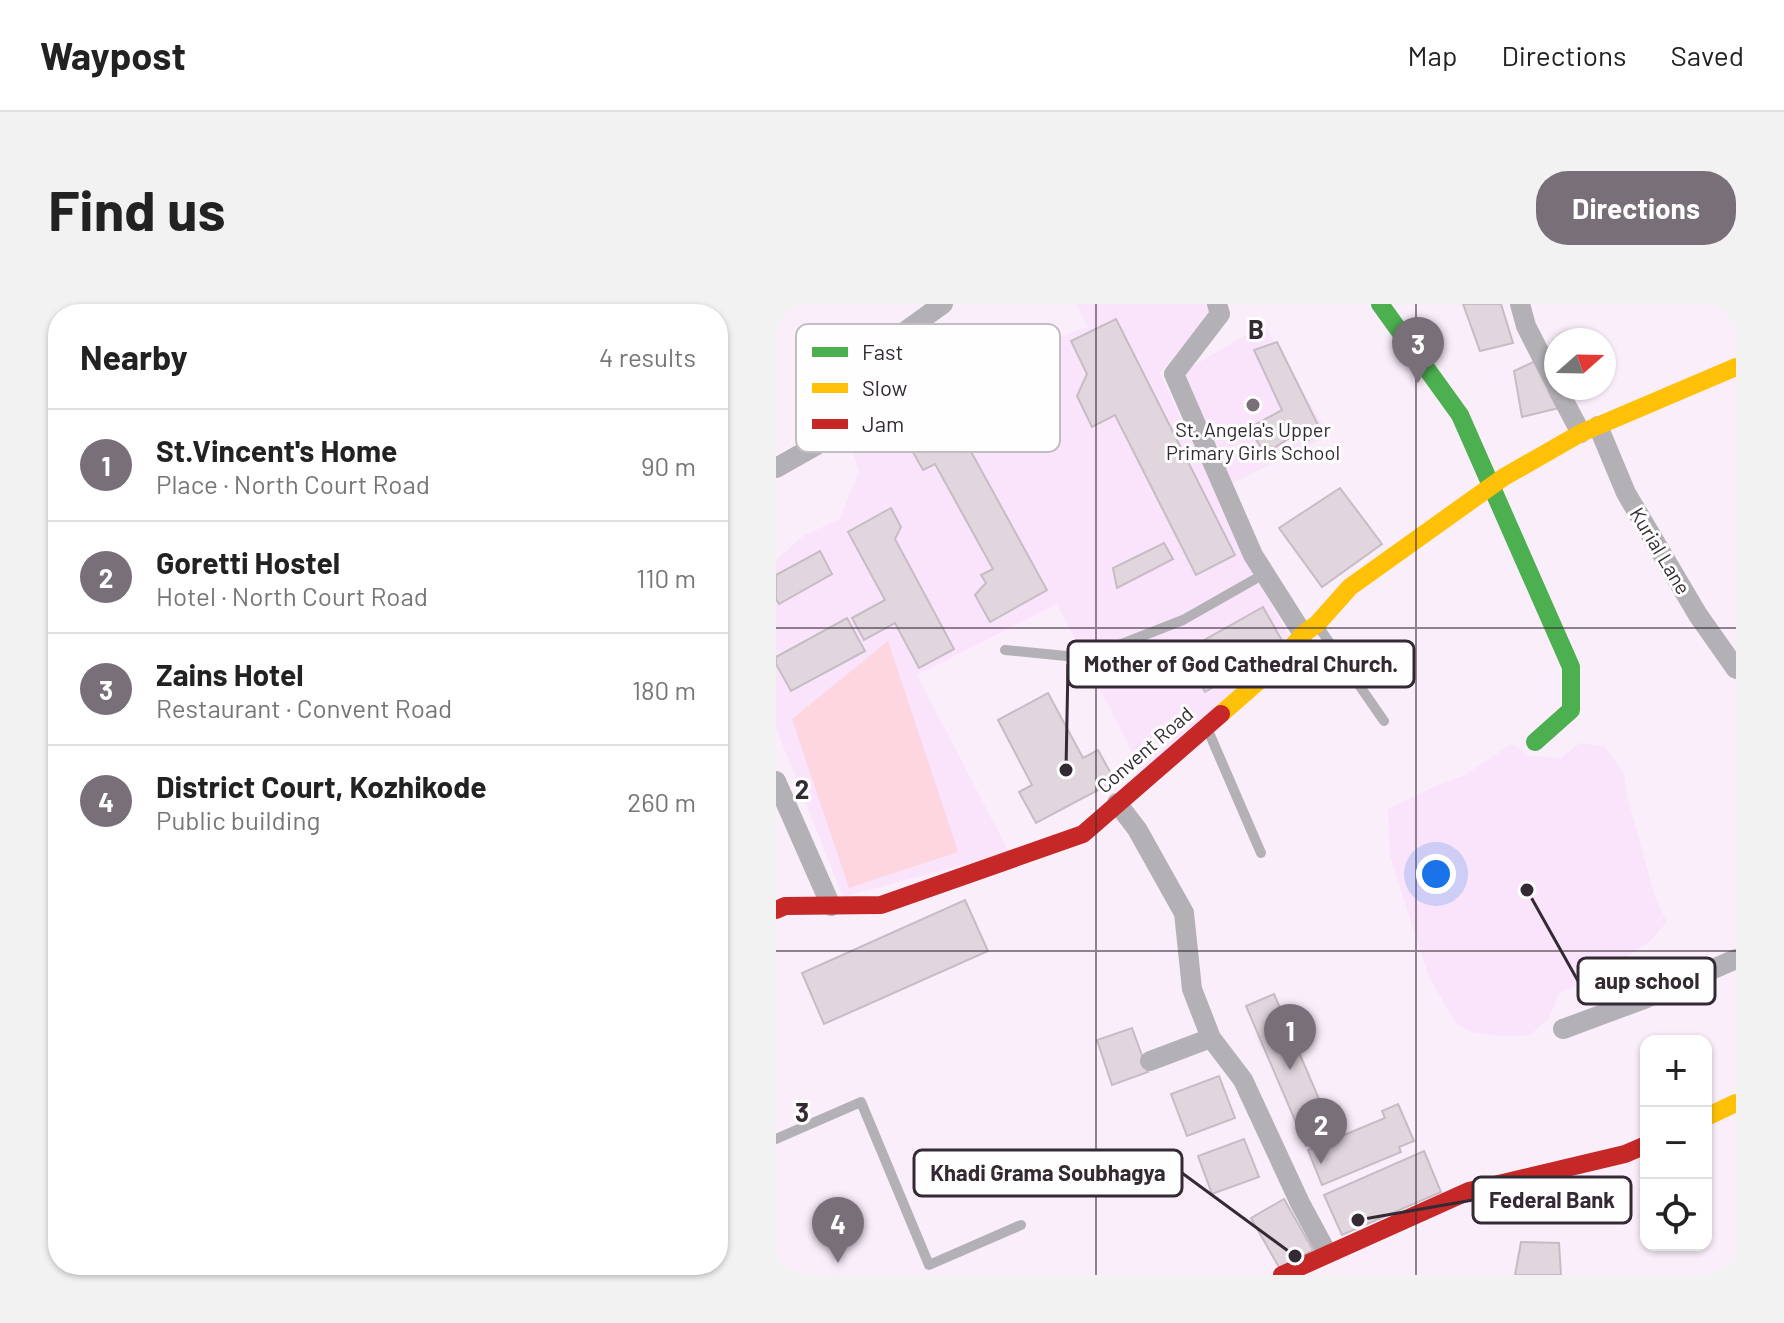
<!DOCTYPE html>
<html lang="en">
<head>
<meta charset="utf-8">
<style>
  :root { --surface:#fff; --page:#f2f2f2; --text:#222; --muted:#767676; --line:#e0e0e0; --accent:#796f79 }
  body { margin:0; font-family:Barlow,sans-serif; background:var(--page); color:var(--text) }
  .controls { position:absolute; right:24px; bottom:24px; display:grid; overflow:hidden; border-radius:16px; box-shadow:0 2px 6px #0004 }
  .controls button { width:72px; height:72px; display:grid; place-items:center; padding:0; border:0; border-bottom:2px solid var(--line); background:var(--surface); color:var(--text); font:40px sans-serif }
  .compass { position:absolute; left:768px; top:24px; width:72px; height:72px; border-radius:50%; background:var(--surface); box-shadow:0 2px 6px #0004; rotate:70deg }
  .you { position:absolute; left:660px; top:570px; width:28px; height:28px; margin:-20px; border:6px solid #fff; border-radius:50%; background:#1a73e8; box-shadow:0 0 0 12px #1a73e833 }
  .badge { display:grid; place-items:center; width:52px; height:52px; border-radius:50%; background:var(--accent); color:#fff; font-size:26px; font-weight:700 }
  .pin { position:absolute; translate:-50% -66px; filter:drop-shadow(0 2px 4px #0008) }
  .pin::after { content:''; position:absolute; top:42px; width:28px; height:24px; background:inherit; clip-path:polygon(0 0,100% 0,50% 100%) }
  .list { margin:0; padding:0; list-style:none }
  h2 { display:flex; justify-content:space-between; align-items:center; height:104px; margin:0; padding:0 32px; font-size:34px }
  h2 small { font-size:26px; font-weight:400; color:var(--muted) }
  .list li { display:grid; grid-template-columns:52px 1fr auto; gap:24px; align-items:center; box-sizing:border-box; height:112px; padding:0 32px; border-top:2px solid var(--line) }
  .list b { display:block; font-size:30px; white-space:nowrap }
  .list p { margin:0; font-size:26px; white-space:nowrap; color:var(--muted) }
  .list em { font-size:26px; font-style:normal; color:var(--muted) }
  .icon { flex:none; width:44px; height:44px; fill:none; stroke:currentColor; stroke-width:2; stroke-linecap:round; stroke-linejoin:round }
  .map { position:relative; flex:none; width:960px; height:971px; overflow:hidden; border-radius:32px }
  header { display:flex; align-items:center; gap:48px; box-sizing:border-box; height:112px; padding:0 40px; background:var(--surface); border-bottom:2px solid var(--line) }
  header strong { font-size:38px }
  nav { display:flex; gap:44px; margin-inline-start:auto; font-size:28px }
  .intro { display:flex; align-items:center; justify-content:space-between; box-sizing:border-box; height:192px; padding:0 48px }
  h1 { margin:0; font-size:56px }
  .button { padding:20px 36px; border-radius:32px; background:var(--accent); color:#fff; font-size:28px; font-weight:700 }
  main { display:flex; gap:48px; padding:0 48px }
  aside { flex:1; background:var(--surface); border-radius:32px; box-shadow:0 2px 6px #0004 }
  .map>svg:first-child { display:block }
</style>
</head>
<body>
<header>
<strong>Waypost</strong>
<nav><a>Map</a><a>Directions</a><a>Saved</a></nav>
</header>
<div class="intro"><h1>Find us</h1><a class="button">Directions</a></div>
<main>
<aside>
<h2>Nearby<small>4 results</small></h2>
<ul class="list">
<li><span class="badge">1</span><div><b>St.Vincent's Home</b><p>Place · North Court Road</p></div><em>90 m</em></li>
<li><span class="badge">2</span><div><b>Goretti Hostel</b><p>Hotel · North Court Road</p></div><em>110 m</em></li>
<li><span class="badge">3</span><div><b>Zains Hotel</b><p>Restaurant · Convent Road</p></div><em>180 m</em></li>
<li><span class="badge">4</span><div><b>District Court, Kozhikode</b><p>Public building</p></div><em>260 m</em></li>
</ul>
</aside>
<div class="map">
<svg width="960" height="971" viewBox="0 0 960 971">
  <rect width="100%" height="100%" fill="#faeefa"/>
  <!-- built -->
  <path fill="#fae4fb" d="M300,0H432L435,9L384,69L468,251L515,336L366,469L281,300L141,371L233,548L67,593L0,424V256L28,231L63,216L83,167L73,136L166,71L312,23Z
    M488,20L553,132L454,180L405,69Z
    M804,439L828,442L848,469L851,491L879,593L891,618L875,636L830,668L783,689L774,713L754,731L724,732L696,728L680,720L653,673L614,553L612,505L657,483L689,471L735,440L755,452L785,454Z"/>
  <!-- green -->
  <path fill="#fdd6df" d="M112,337L182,548L73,584L16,415Z"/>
  <!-- building -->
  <path fill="#e1d6de" stroke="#c7bbc4" stroke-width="2" d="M687,0H725L737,39L704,47Z
    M340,15L459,251L420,271L339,111L316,123L301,92L311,70L295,37Z
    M501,38L545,127L530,138L524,127L489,150L473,124L506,106L478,46Z
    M766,54L791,102L746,113L738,67Z
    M165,93L271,286L214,318L199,291L210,279L205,271L217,265L159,160L147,166L120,118Z
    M564,184L606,240L546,283L503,224Z
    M115,204L125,223L119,235L178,345L143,364L119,319L88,336L76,314L109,296L72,228Z
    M388,239L397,255L341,284L337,264Z
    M44,247L56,270L3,300L0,295V271Z
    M487,303L509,342L429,388L407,348Z
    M71,314L89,347L15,387L0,360V353Z
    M272,389L307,454L322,446L339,477L260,519L243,488L256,481L222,416Z
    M189,596L212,647L48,720L26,669Z
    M498,690L558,830L530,842L470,702Z
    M356,724L372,768L336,781L321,736Z
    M443,772L459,814L411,832L395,790Z
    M622,800L638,837L623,843L625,848L546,881L532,846L609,814L606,807Z
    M468,835L483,873L436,890L422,852Z
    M648,847L665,888L566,931L548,891Z
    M508,895L537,946L504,965L475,914Z
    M745,938L783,939L785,971H739Z"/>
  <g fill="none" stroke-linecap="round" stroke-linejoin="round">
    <!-- lane -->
    <path stroke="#b3b0b6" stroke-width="10" d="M542,322L608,417
      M229,346L310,354L407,316L488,270
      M431,424L485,549
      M0,835L85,798L153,961L245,921"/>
    <!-- street -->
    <path stroke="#b3b0b6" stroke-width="20" d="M441,0L444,10L398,70L477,251L527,330
      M744,0L750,22L780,81
      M781,84L805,129
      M822,122L850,189L922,311L960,365
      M0,164L46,138L124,31L167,0
      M0,477L55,602
      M341,499L361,525L408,609L416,685L435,734L467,776L524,899L551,949
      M787,725L868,695L960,655
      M374,757L435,734"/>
    <!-- fast -->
    <path stroke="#4caf50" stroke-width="18" d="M604,0L684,111L795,363V406L759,438"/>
    <!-- slow -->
    <path stroke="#ffc107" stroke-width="18" d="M445,410L501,361L527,330L541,320L574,283L728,173L805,129L960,63
      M930,813L960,799"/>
    <!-- jam -->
    <path stroke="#c62828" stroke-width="18" d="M0,606L9,602L105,601L307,530L445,410
      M506,971L693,887L849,850L870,841"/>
  </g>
  <!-- grid -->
  <path fill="none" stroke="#342a34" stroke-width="2" stroke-opacity="0.55" d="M320,0V971M640,0V971M0,324H960M0,647H960"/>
  <!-- markers -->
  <circle fill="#796f79" stroke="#fefefe" stroke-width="3" cx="477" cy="101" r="8"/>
  <g text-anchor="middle" stroke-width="6" stroke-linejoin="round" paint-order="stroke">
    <!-- poi labels -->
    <g font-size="20" fill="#342a34" stroke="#fefefe">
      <text x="477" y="133">St. Angela's Upper<tspan x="477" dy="23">Primary Girls School</tspan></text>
    </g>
    <!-- street labels -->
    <g font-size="20" fill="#342a34" stroke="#fefefe">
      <text transform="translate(884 247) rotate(59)" y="7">Kurial Lane</text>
      <text transform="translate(369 446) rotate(-41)" y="7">Convent Road</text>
    </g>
  </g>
  <!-- legend -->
  <rect x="20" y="20" width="264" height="128" rx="12" fill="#fefefe" stroke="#c1bec1" stroke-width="2"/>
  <rect x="36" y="43" width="36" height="10" fill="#4caf50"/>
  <rect x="36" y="79" width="36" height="10" fill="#ffc107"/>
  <rect x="36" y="115" width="36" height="10" fill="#c62828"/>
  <g font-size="22" fill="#342a34">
    <text x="86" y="56">Fast</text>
    <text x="86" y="92">Slow</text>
    <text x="86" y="128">Jam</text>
  </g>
  <g font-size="26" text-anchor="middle" font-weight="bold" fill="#342a34" stroke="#fefefe" stroke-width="6" stroke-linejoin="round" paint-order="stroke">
    <text x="480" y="35">B</text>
    <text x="26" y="495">2</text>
    <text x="26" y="818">3</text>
  </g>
  <!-- callouts -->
  <path fill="none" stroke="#342a34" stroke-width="3" d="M290 466L292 360M751 586L802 677M519 952L406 869M582 916L697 896"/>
  <g fill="#342a34" stroke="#fefefe" stroke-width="3">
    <circle cx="290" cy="466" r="8"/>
    <circle cx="751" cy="586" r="8"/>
    <circle cx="519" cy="952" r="8"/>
    <circle cx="582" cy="916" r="8"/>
  </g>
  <g fill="#fefefe" stroke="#342a34" stroke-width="3">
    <rect x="292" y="337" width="346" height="46" rx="8"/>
    <rect x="802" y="654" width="137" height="46" rx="8"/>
    <rect x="138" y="846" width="268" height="46" rx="8"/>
    <rect x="697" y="873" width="158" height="46" rx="8"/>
  </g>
  <g font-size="22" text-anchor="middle" font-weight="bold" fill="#342a34">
    <text x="465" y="368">Mother of God Cathedral Church.</text>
    <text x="871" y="685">aup school</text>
    <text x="272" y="877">Khadi Grama Soubhagya</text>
    <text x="776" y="904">Federal Bank</text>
  </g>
</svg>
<div class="controls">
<button>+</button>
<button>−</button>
<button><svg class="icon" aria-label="locate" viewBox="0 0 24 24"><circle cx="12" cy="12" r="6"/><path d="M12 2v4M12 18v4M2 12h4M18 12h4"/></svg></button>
</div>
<svg class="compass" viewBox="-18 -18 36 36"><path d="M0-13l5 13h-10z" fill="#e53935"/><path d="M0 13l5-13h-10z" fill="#767676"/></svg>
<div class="you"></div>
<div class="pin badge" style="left:514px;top:766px">1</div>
<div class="pin badge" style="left:545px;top:860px">2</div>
<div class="pin badge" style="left:642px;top:79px">3</div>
<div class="pin badge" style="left:62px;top:959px">4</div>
</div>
</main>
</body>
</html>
